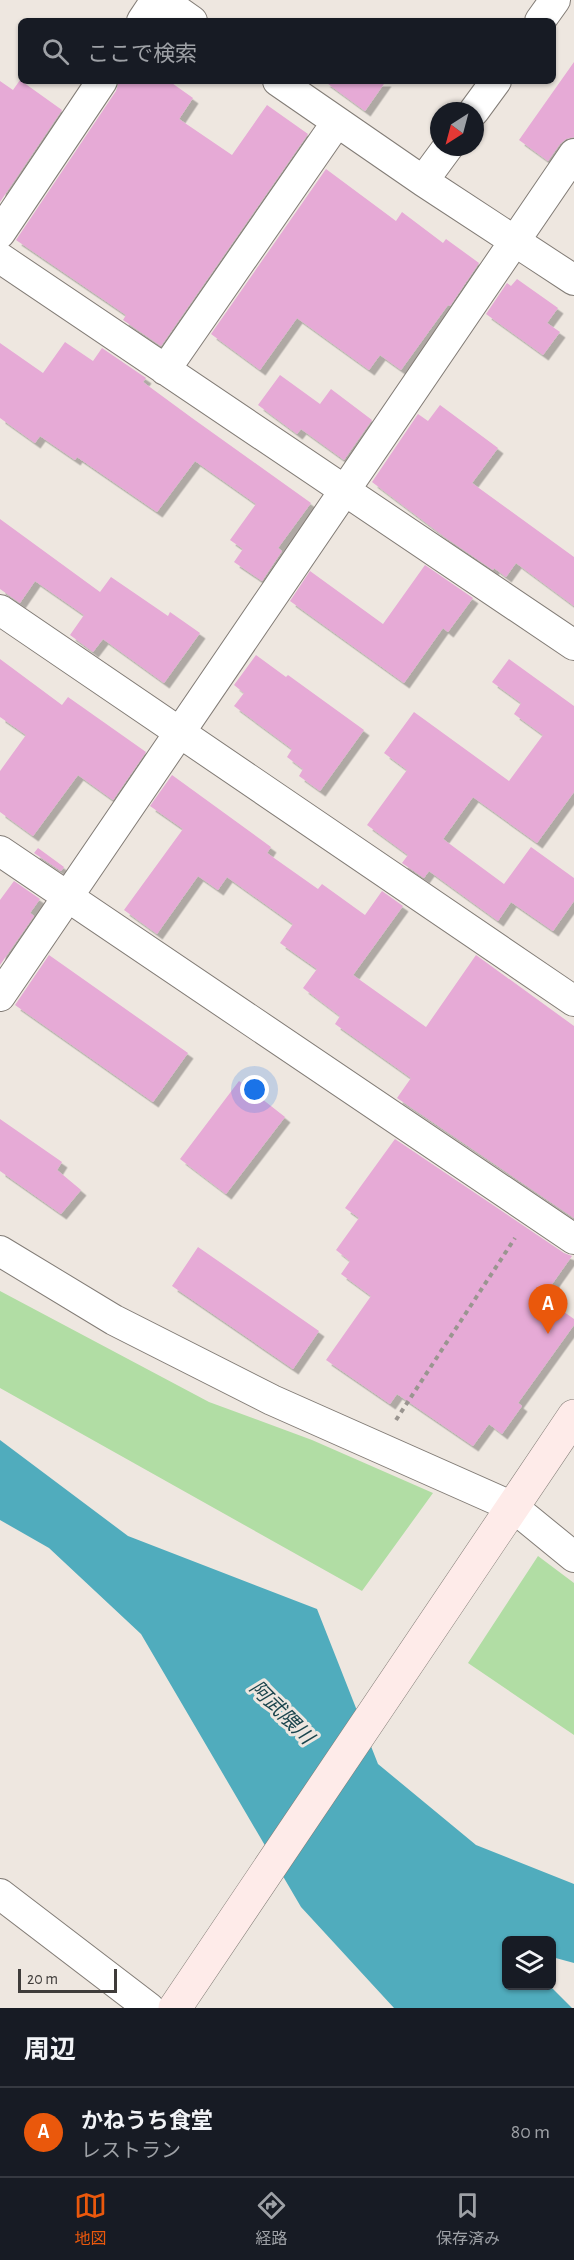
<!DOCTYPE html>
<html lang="ja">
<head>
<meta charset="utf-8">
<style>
  :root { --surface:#171b24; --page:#242831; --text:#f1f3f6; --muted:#9ea1a6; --line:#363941; --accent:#ea580c }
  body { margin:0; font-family:"Alegreya Sans","Noto Sans JP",sans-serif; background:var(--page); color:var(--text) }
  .controls { position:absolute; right:18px; bottom:18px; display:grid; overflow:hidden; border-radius:9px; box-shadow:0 2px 4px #0004 }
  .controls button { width:54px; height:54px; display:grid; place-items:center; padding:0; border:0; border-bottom:2px solid var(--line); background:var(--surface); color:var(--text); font:30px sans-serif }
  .compass { position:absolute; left:430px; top:102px; width:54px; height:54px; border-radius:50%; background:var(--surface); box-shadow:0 2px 4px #0004; rotate:216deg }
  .scale { position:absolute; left:18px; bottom:15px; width:99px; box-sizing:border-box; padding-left:6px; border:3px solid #3f3c3a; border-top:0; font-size:16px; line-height:21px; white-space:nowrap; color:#3f3c3a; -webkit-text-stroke:4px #eee7e0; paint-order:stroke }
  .you { position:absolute; left:255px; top:1090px; width:21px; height:21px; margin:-15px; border:4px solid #fff; border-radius:50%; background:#1a73e8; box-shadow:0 0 0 9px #1a73e833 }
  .badge { display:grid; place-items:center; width:39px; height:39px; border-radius:50%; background:var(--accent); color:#fff; font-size:20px; font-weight:700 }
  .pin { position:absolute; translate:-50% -50px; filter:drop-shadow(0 2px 3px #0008) }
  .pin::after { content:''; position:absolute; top:32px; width:21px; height:18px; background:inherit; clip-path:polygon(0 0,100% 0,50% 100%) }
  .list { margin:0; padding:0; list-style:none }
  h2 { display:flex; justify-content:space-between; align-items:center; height:78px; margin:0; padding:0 24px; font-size:26px }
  h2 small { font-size:20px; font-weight:400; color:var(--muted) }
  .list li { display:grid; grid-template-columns:39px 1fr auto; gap:18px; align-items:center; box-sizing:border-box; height:90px; padding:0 24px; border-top:2px solid var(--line) }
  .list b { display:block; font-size:22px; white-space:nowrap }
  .list p { margin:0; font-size:20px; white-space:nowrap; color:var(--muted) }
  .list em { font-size:20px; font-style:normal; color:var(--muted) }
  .icon { flex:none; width:33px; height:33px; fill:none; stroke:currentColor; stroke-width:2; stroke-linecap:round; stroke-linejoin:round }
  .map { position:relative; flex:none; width:574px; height:2008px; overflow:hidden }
  .search { position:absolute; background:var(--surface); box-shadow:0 2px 4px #0004; left:18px; right:18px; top:18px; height:66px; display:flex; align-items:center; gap:15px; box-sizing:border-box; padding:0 21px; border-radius:9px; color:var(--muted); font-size:22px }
  .sheet { height:168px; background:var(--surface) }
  nav { display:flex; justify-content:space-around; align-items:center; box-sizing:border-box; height:84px; border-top:2px solid var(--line); background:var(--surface); font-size:16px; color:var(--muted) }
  nav a { display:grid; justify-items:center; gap:3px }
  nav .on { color:var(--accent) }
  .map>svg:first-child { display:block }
</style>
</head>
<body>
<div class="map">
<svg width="574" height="2008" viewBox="0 0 574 2008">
  <defs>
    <filter id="shadow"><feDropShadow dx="5.5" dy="5.5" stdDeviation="0" flood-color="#0004"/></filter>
  </defs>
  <rect width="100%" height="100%" fill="#eee7e0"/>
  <!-- green -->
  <path fill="#b1dda4" d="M0,1291L209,1402L312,1440L433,1493L362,1591L0,1388Z
    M538,1556L574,1583V1735L468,1663Z"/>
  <!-- water -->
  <path fill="#50acbd" d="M0,1440L128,1536L317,1609L378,1764L476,1845L574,1884V1963L552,1957V1940H506V1986H550L572,2008H394L301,1907L141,1634L49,1548L0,1520Z"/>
  <!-- building -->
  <path fill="#e6aad6" filter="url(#shadow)" d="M574,62V137L566,139L560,144L548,161L519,140Z
    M20,80L62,110L0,202V81L13,90Z
    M119,81H169L193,98L179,119L232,155L267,105L308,134L161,346L123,320L126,315L16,240L116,91Z
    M324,81H386L365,111Z
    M326,169L396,221L402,212L443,243L446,239L479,263L450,306L448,305L401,370L380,355L369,370L297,318L260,370L211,334Z
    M517,279L558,308L547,323L560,332L543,355L486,314L507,283L511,286Z
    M65,342L93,361L102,348L146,378L143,382L192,418L311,503L278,548L282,551L262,581L234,562L243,549L230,540L256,504L195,461L157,512L77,457L75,460L40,436L35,443L0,418V343L43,373Z
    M280,375L320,404L331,389L372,420L344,460L301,429L297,434L258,405Z
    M440,405L498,448L472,483L574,557V606L516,563L506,577L494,568L493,570L446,538L372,482L418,414L428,421Z
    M0,519L100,592L111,577L168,616L170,612L200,633L164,683L103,639L93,652L70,635L84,615L35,581L20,603L0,589Z
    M425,565L473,598L448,632L443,628L404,683L290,601L310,571L383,624Z
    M256,655L286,677L288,675L364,730L320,791L299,776L303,769L287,757L292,749L234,706L244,693L234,685Z
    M0,659L62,705L68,697L146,752L113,800L78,775L33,836L0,812V771L26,735L0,717Z
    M509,659L574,706V792L537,843L473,797L443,839L504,884L531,847L574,878V901L553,931L511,902L498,921L429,871L424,878L402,863L408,855L367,825L407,770L384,753L414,712L509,781L543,735L514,714L521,703L492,682Z
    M172,775L271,847L267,853L318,889L322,884L365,915L382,891L403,906L353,975L426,1027L476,955L574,1026V1218L397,1098L411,1078L335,1024L340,1016L303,988L317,969L280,943L293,924L227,877L218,890L198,876L157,934L124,910L183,829L150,806Z
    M38,848L64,867L61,871L34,853Z
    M14,881L40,899L30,913L34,916L0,965V900Z
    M49,955L188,1053L153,1102L15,1005Z
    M239,1081L285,1117L226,1194L180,1159Z
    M0,1119L62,1162L57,1170L81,1190L61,1214L0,1171Z
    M395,1139L564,1253L572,1256L543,1297L574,1319V1325L518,1403L522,1406L502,1434L489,1424L473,1446L397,1394L390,1404L326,1360L371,1296L341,1274L350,1261L336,1250L359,1218L345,1208Z
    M198,1247L319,1331L293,1369L172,1286Z"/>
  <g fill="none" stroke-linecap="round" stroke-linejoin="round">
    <!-- street casing -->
    <g stroke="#827c76" stroke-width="32">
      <path id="street" d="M162,0L192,21
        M142,21L156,0
        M540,21L555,0
        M278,81L423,181L574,280
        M474,111L496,81
        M423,181L448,147
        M0,233L102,81
        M0,258L574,645
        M165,370L337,122
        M0,610L574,1001
        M0,851L574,1239
        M0,996L574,154
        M0,1251L114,1320L272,1400L513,1507L574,1557
        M0,1894L149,2008"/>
    </g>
    <!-- secondary casing -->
    <g stroke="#827c76" stroke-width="34">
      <path id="secondary" d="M175,2008L574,1416"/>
    </g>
    <!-- path -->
    <path stroke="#9a9590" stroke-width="4" stroke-dasharray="4.5 4.5" stroke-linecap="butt" d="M396,1420L515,1238"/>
    <!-- street -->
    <use href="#street" stroke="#fff" stroke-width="30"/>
    <!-- secondary -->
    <use href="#secondary" stroke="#feebe9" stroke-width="33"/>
  </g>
  <g text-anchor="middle" stroke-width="6" stroke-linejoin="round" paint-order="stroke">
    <!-- water labels -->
    <g font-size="20" font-style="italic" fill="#1b454d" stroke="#eee7e0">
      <text transform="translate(282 1712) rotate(45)" y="7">阿武隈川</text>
    </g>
  </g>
</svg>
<div class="controls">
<button><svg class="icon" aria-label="layers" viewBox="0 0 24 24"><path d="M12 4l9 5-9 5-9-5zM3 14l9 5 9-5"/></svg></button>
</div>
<svg class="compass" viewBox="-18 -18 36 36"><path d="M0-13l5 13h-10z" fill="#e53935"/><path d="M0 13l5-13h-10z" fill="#9ea1a6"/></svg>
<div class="scale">20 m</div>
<div class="you"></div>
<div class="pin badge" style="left:548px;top:1334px">A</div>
<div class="search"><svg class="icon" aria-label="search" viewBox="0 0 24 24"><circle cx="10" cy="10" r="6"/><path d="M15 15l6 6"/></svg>ここで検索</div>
</div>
<section class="sheet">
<h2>周辺<small></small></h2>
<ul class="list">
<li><span class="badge">A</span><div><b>かねうち食堂</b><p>レストラン</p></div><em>80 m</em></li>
</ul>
</section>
<nav>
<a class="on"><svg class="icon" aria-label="map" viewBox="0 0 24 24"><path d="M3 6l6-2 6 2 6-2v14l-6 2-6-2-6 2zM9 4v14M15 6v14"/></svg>地図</a>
<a><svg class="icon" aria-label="directions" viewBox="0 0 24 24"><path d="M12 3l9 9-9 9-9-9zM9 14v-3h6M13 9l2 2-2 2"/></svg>経路</a>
<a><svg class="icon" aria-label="saved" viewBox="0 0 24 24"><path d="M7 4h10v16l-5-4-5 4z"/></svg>保存済み</a>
</nav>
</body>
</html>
